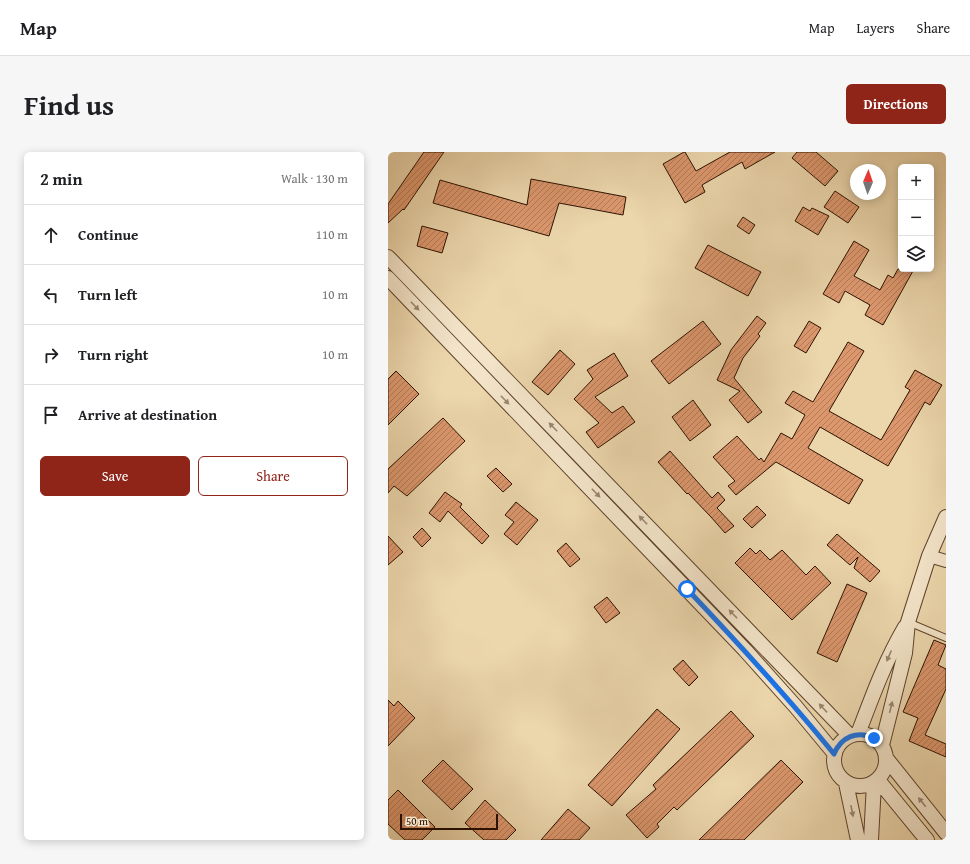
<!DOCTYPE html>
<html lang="en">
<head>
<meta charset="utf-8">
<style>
  :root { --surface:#fff; --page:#f6f6f6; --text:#202124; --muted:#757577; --line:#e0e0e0; --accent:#8f2418 }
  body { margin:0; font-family:"Gentium Book Plus",serif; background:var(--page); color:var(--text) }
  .controls { position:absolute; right:12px; top:12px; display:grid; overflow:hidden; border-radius:6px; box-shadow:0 2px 10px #0003 }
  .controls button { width:36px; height:36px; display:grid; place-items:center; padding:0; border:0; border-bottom:1px solid var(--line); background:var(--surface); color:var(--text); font:20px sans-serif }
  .compass { position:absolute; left:462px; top:12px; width:36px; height:36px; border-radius:50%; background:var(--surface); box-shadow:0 2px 10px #0003; rotate:2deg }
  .scale { position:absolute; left:12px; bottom:10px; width:98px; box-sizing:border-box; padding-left:4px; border:2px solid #2d1200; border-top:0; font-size:11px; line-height:14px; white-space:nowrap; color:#2d1200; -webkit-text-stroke:3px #f3e4c9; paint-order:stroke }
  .stop { position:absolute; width:12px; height:12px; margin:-9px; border:3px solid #1a73e8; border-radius:50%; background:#fff }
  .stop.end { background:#1a73e8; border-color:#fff; box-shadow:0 1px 4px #0008 }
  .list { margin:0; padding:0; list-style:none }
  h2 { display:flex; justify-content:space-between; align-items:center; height:52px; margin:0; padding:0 16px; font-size:17px }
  h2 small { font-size:13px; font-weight:400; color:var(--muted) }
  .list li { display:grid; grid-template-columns:26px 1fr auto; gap:12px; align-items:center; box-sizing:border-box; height:60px; padding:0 16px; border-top:1px solid var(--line) }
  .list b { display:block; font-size:15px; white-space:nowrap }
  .list em { font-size:13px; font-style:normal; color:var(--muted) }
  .actions { display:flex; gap:8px; padding:12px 16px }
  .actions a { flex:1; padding:9px 0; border:1px solid var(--accent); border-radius:6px; text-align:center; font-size:14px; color:var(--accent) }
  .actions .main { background:var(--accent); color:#fff }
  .icon { flex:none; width:22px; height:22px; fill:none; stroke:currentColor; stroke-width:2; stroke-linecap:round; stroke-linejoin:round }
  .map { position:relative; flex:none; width:558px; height:688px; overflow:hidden; border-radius:6px }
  header { display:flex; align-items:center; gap:24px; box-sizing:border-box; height:56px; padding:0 20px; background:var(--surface); border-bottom:1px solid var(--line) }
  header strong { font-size:19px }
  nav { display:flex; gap:22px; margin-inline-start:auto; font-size:14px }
  .intro { display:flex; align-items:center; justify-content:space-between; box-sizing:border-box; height:96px; padding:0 24px }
  h1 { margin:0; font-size:28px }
  .button { padding:10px 18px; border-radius:6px; background:var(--accent); color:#fff; font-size:14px; font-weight:700 }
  main { display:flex; gap:24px; padding:0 24px }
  aside { flex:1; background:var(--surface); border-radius:6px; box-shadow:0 2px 10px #0003 }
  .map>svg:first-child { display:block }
</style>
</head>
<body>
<header>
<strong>Map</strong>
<nav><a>Map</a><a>Layers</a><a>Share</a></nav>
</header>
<div class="intro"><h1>Find us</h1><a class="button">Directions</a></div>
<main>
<aside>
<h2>2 min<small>Walk · 130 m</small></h2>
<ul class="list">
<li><svg class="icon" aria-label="ahead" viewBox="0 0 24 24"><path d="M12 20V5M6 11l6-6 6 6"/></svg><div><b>Continue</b></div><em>110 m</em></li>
<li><svg class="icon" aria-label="left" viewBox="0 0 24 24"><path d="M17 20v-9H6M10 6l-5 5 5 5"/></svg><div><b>Turn left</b></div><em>10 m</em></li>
<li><svg class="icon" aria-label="right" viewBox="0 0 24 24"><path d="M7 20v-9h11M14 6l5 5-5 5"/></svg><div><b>Turn right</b></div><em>10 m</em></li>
<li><svg class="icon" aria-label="arrive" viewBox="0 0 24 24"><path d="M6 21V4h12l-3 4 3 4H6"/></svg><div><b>Arrive at destination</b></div></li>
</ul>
<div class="actions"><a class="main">Save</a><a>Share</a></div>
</aside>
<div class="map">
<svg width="558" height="688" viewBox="0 0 558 688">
  <defs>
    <pattern id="building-hatch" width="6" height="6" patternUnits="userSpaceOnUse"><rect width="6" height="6" fill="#dc976d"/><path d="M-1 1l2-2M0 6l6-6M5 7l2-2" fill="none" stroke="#b37a57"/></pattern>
  </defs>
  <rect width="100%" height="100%" fill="#ecd6ac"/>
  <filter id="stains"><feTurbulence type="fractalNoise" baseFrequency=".005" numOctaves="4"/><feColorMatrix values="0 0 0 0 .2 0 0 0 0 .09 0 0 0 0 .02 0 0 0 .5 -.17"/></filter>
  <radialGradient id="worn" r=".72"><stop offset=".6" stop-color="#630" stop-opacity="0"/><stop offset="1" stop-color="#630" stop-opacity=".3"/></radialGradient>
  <!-- building -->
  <path fill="url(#building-hatch)" stroke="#2d1200" d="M36,0H56L16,58L15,57L0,71V52Z
    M296,0H297L308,19L342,0H387L357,17L354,10L314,33L317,40L297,51L275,12Z
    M409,0H428L450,19L437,34L404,6Z
    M143,27L238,45L235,63L171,51L161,84L45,51L52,28L139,53Z
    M447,39L471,55L460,71L436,55Z
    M415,55L422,59L424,56L441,64L430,83L407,69Z
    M355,65L367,73L361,82L349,74Z
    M34,74L60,81L54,101L29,94Z
    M466,89L481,98L466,124L492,138L500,123L505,126L510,117H526L495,173L477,163L482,153L457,139L451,151L435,142Z
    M320,93L373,120L360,144L307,116Z
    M369,164L378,171L370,182L372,184L355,206L346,226L374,260L360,271L341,248L352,239L329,228L343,198Z
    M315,169L333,192L281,232L263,209Z
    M421,169L433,176L418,201L406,194Z
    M460,190L476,199L441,259L493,288L522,238L517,235L527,218L554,233L542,253L537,250L500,314L432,275L420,296L475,328L461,352L388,310L348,343L340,334L347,329L325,305L349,284L371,308L373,306L376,310L393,281L404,287L417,263L397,251L405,239L425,250Z
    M172,198L187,212L160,243L144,230Z
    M226,201L240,224L207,245L224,261L235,254L247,270L210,296L198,280L211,271L186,247L205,227L199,218Z
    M8,219L31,242L0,273V227Z
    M305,248L323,273L302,289L284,265Z
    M55,266L77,289L19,344L6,334L0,341V317Z
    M282,299L324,346L330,340L337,348L329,356L346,374L337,381L323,365L300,341L299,342L270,310Z
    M108,316L124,332L115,340L99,324Z
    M57,340L74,352L72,355L101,384L94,392L60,359L52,370L41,361Z
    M128,350L150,368L129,393L116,382L126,370L117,363Z
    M369,354L378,363L364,376L355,367Z
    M34,376L43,386L34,395L25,385Z
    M449,382L492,419L482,430L466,416L470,405L462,413L439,393Z
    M0,384L15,400L0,413Z
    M178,391L192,407L182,415L169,399Z
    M362,396L368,402L372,398L382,408L394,398L418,423L427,414L443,431L404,468L347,411Z
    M459,432L479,441L449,510L429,501Z
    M219,445L232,461L218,471L206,455Z
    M546,488L558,493L550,513L558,517V537L537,583L558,592V605L521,589L530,566L515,560Z
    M295,508L310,525L301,534L285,517Z
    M0,548L6,554L10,549L27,566L0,594Z
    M269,557L292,577L224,654L200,633Z
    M343,559L366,584L289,658L286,655L269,672L271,675L259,686L238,663L268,637L265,633Z
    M55,608L85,637L64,658L34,629Z
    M393,608L415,630L356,688H311Z
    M10,638L47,675L34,688H17L0,672V648Z
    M97,648L128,678L118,688H96L77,671Z
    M180,657L202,676L191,688H153Z"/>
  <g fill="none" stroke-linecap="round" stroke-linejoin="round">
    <!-- service casing -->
    <g stroke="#5d432b" stroke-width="8">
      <path id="service" d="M520,470L558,486"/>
    </g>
    <!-- minor casing -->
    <g stroke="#5d432b" stroke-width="14">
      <path id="minor" d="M541,404L558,409"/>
    </g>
    <!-- tertiary casing -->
    <g stroke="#5d432b" stroke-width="16">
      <path id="tertiary" d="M0,105L462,584
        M0,126L357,498L408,555L447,602
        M446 608a26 26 0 1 1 52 0a26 26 0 1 1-52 0Z
        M470,582C484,545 497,509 517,475
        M494,593L517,501L520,470L541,404L558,365
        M498,606L558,681
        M490,628L539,688
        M458,631L470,688
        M483,688L486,631"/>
    </g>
    <!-- service -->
    <use href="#service" stroke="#f3e4c9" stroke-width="6"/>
    <!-- minor -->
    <use href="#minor" stroke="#f3e4c9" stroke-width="12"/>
    <!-- tertiary -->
    <use href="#tertiary" stroke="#f3e4c9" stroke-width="14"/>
  </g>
  <!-- one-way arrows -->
  <defs><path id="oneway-solid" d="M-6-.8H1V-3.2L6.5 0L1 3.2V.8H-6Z"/></defs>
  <g fill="#9a866f">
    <use href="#oneway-solid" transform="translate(27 154) rotate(46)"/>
    <use href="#oneway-solid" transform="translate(117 248) rotate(46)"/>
    <use href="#oneway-solid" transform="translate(165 275) rotate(-134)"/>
    <use href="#oneway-solid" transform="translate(208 341) rotate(46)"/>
    <use href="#oneway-solid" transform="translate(255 368) rotate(-134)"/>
    <use href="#oneway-solid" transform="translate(345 462) rotate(-134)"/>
    <use href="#oneway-solid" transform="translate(501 504) rotate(114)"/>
    <use href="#oneway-solid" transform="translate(503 555) rotate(-76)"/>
    <use href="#oneway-solid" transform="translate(435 556) rotate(-133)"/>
    <use href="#oneway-solid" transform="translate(534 650) rotate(-129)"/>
    <use href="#oneway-solid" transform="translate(464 659) rotate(79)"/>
  </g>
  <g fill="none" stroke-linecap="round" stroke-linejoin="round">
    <!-- route -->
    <path stroke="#1a73e8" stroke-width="5" d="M299,437C350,491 400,545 446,602C453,585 469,578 486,586"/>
  </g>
  <rect width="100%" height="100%" filter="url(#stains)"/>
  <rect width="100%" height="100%" fill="url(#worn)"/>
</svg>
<div class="controls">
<button>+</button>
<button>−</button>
<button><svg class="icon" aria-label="layers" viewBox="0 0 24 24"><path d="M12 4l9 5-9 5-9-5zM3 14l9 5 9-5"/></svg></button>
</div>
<svg class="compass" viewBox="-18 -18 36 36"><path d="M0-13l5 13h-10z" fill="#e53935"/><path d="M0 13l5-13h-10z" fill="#757577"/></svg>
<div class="scale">50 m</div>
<div class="stop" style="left:299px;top:437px"></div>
<div class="stop end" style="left:486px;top:586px"></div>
</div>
</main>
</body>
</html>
